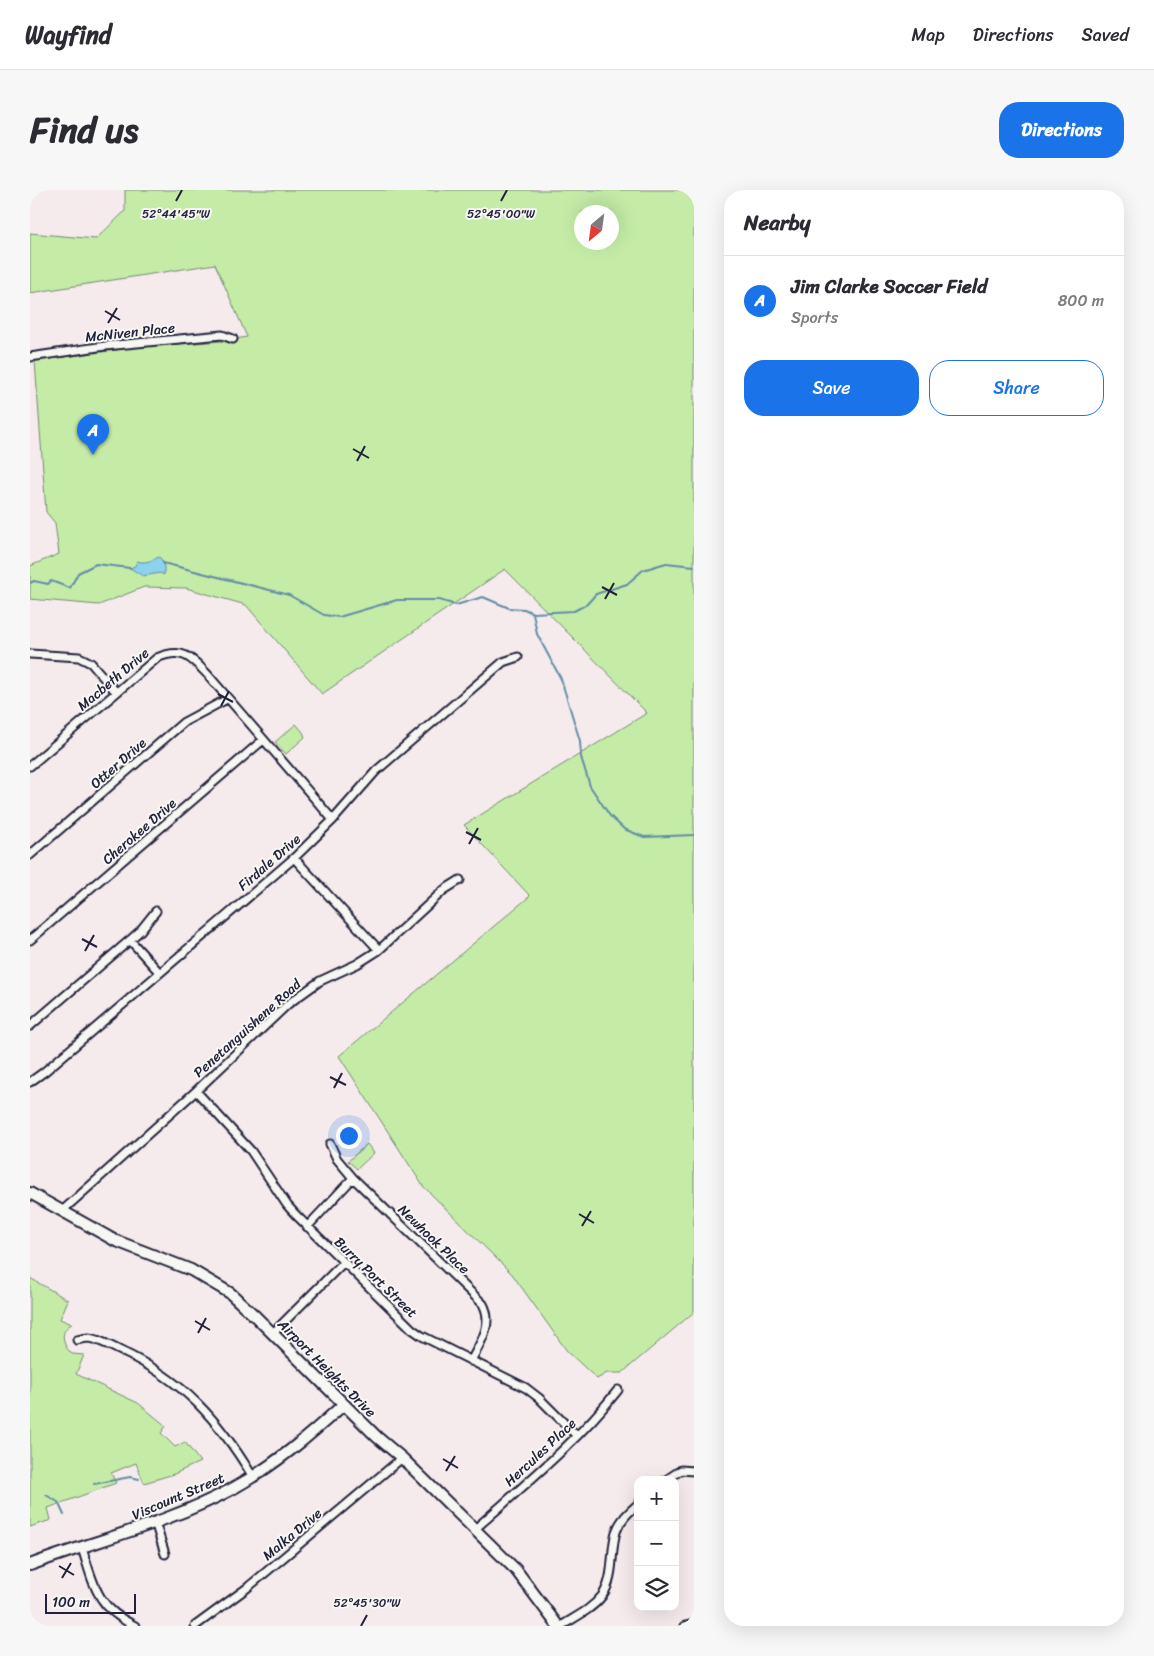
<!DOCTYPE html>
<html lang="en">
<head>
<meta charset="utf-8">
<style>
  :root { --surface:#fff; --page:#f7f7f7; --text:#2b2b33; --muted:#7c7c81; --line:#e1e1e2; --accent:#1a73e8 }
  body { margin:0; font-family:Sriracha,sans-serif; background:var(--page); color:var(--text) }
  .controls { position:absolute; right:15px; bottom:15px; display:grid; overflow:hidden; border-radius:10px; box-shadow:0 5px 20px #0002 }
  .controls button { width:45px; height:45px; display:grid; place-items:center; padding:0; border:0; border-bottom:1px solid var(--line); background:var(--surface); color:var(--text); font:25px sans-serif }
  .compass { position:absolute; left:544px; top:15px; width:45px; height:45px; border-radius:50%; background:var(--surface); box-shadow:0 5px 20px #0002; rotate:209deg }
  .scale { position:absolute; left:15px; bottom:12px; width:91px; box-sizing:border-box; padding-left:5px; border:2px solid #22223b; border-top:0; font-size:14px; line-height:18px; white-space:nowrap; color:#22223b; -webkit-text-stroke:4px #f6f6f2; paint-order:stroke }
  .you { position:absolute; left:318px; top:945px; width:18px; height:18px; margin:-12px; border:4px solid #fff; border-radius:50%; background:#1a73e8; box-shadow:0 0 0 8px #1a73e833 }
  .badge { display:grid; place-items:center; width:32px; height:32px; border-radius:50%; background:var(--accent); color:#fff; font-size:16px; font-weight:700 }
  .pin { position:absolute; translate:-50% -41px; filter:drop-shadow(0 1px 2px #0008) }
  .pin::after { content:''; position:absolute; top:26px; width:18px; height:15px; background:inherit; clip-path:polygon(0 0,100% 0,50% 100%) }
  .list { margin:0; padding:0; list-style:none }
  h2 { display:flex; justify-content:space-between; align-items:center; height:65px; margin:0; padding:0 20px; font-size:21px }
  h2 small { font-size:16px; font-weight:400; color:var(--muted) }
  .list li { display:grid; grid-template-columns:32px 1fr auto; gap:15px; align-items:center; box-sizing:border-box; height:90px; padding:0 20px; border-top:1px solid var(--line) }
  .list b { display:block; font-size:19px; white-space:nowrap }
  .list p { margin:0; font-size:16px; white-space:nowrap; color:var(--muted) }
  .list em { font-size:16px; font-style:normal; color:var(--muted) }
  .actions { display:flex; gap:10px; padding:15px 20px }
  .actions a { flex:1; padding:11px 0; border:1px solid var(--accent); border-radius:20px; text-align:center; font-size:18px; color:var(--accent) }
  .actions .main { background:var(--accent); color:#fff }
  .icon { flex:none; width:28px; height:28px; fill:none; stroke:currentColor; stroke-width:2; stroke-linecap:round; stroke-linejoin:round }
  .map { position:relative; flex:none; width:664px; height:1436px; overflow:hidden; border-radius:20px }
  header { display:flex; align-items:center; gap:30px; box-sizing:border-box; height:70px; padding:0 25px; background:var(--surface); border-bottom:1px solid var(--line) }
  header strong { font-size:24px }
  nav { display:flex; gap:28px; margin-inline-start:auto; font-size:18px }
  .intro { display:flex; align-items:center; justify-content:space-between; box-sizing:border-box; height:120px; padding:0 30px }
  h1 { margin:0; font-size:35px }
  .button { padding:12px 22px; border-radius:20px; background:var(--accent); color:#fff; font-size:18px; font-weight:700 }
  main { display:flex; gap:30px; padding:0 30px }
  aside { flex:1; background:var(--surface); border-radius:20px; box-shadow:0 5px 20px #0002 }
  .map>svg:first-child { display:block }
</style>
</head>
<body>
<header>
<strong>Wayfind</strong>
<nav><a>Map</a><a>Directions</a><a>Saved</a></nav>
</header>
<div class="intro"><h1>Find us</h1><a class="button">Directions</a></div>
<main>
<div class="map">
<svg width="664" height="1436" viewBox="0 0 664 1436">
  <rect width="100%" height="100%" fill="#f6ebec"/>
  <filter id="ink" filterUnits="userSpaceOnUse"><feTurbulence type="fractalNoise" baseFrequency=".02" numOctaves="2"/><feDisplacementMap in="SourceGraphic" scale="10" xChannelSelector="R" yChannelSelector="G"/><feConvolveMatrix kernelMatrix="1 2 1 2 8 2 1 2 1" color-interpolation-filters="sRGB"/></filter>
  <g filter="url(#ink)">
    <!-- green -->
    <path fill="#c4eca7" stroke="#738771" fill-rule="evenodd" d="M95,0H664V1122L592,1183H577L567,1189L537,1161L482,1084L393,996L309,866L500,706L434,635L617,523L475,379L292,504L216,415L156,398L114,397L69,415L0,409V376L29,364L25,333L16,322L5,171L108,157L193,151L217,147L185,74L0,103V43L66,49L95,21ZM552,22H582V52H552Z
      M266,534L273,542L275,547L256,564L245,552Z
      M337,954L344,963L327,979L318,971Z
      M0,1088L38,1110L30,1129L42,1134C29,1140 32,1155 42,1164L54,1165L46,1184L108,1213L136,1236L131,1243L145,1257L155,1252L170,1272L144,1284L114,1293L106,1273L81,1283L86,1293L18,1318L21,1330L0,1337Z"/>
    <!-- water -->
    <path fill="#8cd2ed" stroke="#628ca6" d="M129,367C135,372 134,378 134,385L130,383L113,386L100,378L105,376L107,371C115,374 122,370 129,367Z"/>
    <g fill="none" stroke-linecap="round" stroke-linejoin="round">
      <!-- stream -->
      <path stroke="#628ca6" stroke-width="2" d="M133,373L259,405L294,425L309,427L367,410H409L426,415L453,407L479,418L494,419L503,423L544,421L557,414L566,404L597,394L613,380L636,373L664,376
        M0,393L4,391L18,394L21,391L40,398L48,383L66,374L100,378
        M503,423L507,444L531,489L550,551L551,567L560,596L580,626L594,639L614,647L664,645
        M64,1294L100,1287L109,1289
        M16,1305L28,1312L34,1325"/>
      <!-- street casing -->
      <g stroke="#22223b" stroke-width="11">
        <path id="street" d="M0,167L75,156L192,145L203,149
          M0,464L49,467L61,473L86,502
          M0,576L127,468C152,457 161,467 178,485L303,630
          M0,665L154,532L197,509
          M264,668L349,760
          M0,750L233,550
          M100,750L110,741L126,721
          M0,836L100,750L129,782
          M0,892L14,882L264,668L303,630L346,581L473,472L488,467
          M166,901L221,961L257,1015L265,1024L382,1139L392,1146L496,1198L509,1208L547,1246
          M300,954L307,969L323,988L453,1114C464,1134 450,1153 441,1171
          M32,1021L166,901L258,814L290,791L327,774L349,760L414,700L430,690
          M277,1037L323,988
          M243,1143L314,1072
          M47,1150C51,1149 55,1148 59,1148C69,1149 82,1157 91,1161C153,1190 188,1229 223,1287
          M636,1290L651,1280L664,1281
          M125,1332L135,1364
          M445,1339C494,1295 547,1252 588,1200
          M52,1358C64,1395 66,1417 105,1436
          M0,1430L2,1436
          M165,1436L217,1398L372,1268
          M531,1436C545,1427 561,1420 572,1406C585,1388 580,1362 586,1342C590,1330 599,1322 608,1314
          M655,1436L664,1434"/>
      </g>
      <!-- secondary casing -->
      <g stroke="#22223b" stroke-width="14">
        <path id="secondary" d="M0,1003L84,1050L161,1080L200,1103L226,1127L347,1247L372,1268L486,1380L528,1436
          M0,1375C67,1350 139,1333 202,1299C244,1276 279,1246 314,1214"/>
      </g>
      <!-- street -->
      <use href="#street" stroke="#f6f6f2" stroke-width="7"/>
      <!-- secondary -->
      <use href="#secondary" stroke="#f6f6f2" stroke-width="10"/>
    </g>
  </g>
  <!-- ticks -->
  <path fill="none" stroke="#22223b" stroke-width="2" d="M146,11L152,0M471,11L477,0M75,121L90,130M78,133L87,118M323,259L339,268M327,271L335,256M572,397L587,405M575,409L584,393M188,504L203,512M191,516L199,501M436,642L451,650M439,654L448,638M52,749L67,757M55,761L64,745M300,887L316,895M304,898L312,883M549,1024L564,1033M552,1036L561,1021M165,1131L180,1140M168,1143L176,1128M413,1269L428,1278M416,1281L425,1266M29,1376L44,1385M32,1388L41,1373M331,1436L337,1425"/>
  <g text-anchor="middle" stroke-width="4" stroke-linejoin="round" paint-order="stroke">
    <!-- street labels -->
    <g font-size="14" fill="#22223b" stroke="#f6f6f2">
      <text transform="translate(100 142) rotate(-6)" y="5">McNiven Place</text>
      <text transform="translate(83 489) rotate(-40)" y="5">Macbeth Drive</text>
      <text transform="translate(88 573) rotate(-41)" y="5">Otter Drive</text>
      <text transform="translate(109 641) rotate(-41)" y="5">Cherokee Drive</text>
      <text transform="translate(239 672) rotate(-41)" y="5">Firdale Drive</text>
      <text transform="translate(217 838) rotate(-42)" y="5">Penetanguishene Road</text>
      <text transform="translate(404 1049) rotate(44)" y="5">Newhook Place</text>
      <text transform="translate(346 1087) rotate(44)" y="5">Burry Port Street</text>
      <text transform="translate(297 1178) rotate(45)" y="5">Airport Heights Drive</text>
      <text transform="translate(510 1262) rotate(-43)" y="5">Hercules Place</text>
      <text transform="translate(148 1306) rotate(-23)" y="5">Viscount Street</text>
      <text transform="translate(262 1344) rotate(-40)" y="5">Malka Drive</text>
    </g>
  </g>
  <g font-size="12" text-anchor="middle" fill="#22223b" stroke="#f6f6f2" stroke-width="4" stroke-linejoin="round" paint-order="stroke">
    <text x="146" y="28">52°44'45"W</text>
    <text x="471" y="28">52°45'00"W</text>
    <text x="337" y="1417">52°45'30"W</text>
  </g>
</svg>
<div class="controls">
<button>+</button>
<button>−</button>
<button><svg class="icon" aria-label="layers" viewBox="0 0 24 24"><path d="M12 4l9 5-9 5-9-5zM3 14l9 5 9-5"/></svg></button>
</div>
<svg class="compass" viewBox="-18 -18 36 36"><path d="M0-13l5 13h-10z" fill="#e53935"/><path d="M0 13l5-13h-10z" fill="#7c7c81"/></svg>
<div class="scale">100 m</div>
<div class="you"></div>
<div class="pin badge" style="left:63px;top:265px">A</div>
</div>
<aside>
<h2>Nearby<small></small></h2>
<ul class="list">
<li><span class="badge">A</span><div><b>Jim Clarke Soccer Field</b><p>Sports</p></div><em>800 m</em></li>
</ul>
<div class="actions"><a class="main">Save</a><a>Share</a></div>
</aside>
</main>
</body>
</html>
